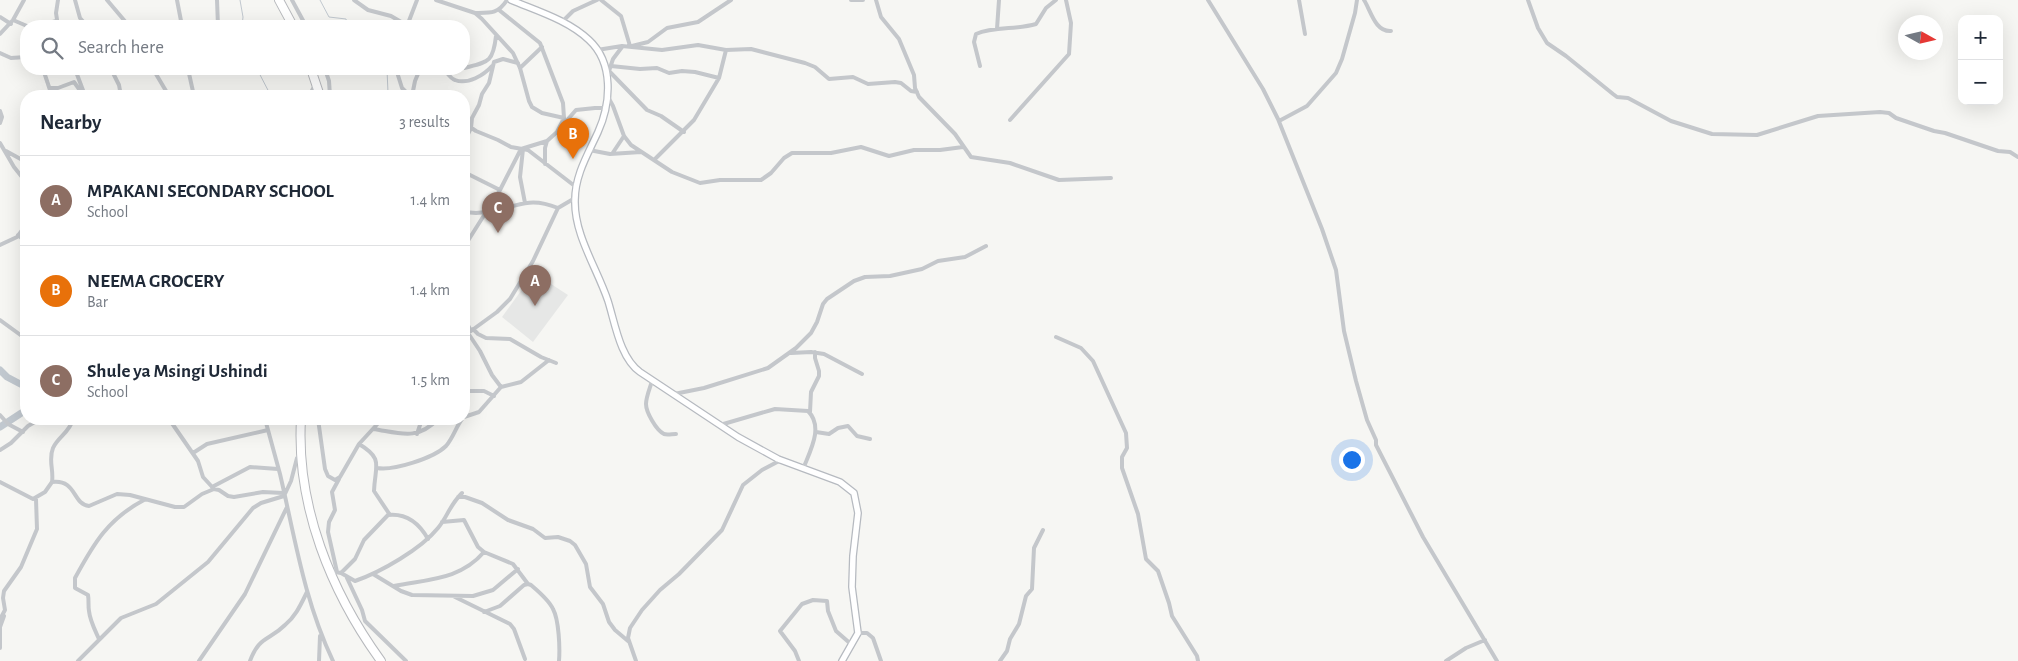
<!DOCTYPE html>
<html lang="en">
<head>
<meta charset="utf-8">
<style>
  :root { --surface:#fff; --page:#f6f6f7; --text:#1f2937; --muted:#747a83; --line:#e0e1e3; --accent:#e07929 }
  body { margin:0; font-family:"Alegreya Sans",sans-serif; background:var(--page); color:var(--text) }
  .controls { position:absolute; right:15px; top:15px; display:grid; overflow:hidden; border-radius:10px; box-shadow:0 5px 20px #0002 }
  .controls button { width:45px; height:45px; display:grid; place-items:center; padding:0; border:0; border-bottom:1px solid var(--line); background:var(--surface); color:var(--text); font:25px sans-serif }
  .compass { position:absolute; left:1898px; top:15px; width:45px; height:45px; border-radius:50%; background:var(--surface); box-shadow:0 5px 20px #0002; rotate:98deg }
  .you { position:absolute; left:1351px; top:459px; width:18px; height:18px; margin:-12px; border:4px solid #fff; border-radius:50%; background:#1a73e8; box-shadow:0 0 0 8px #1a73e833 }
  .badge { display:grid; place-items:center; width:32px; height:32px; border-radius:50%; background:var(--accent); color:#fff; font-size:16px; font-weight:700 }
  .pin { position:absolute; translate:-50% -41px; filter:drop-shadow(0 1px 2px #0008) }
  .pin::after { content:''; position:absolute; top:26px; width:18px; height:15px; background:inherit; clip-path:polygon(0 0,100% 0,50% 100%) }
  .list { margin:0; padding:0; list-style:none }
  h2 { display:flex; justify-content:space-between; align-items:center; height:65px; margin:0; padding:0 20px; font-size:21px }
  h2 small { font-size:16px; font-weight:400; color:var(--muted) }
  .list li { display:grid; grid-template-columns:32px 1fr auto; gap:15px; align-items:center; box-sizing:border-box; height:90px; padding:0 20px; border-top:1px solid var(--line) }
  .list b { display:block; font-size:19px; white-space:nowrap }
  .list p { margin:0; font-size:16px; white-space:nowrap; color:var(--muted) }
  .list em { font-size:16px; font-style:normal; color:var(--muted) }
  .icon { flex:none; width:28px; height:28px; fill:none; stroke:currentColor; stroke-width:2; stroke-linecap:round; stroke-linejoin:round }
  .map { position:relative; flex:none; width:2018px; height:661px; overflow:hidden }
  .search { position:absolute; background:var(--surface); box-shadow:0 5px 20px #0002; left:20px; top:20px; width:450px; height:55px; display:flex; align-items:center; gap:12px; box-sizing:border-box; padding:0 18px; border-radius:20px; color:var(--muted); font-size:19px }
  .panel { position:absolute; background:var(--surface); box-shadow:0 5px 20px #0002; left:20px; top:90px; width:450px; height:335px; border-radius:20px }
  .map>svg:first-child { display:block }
</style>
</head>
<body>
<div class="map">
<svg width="2018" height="661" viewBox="0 0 2018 661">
  <rect width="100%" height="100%" fill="#f6f6f3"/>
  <!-- built -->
  <path fill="#e6e7e6" d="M534,273L568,295L533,342L502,317Z"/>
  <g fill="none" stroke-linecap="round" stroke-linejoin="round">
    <!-- stream -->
    <path stroke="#c1c8cf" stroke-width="1" d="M240,0L243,17L242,26
      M320,0L329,17L346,19L348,26
      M257,69L271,96
      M384,96L388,93L387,69"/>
    <!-- river -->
    <path stroke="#c1c8cf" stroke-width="7" d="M0,370L7,377L26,387
      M0,427L26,410"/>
    <!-- secondary casing -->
    <g stroke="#b6bac0" stroke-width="8">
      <path id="secondary" d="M511,0C537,11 568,20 589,40C614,63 611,103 598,132C588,154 575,175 575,200C574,235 597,268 608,301C615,323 620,358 640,372L738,437L778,459L840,482L854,493L858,513L853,556L852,587L858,633L842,661"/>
    </g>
    <!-- highway casing -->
    <g stroke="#b7b9bd" stroke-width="10">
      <path id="highway" d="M279,0L293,26
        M311,69L320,96
        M301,419C296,506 331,592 381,661"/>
    </g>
    <!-- street -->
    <path stroke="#c4c7cb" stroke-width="4" d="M75,0L80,18L87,26
      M107,0L129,26
      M177,0L182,26
      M217,0L218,26
      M292,0L306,26
      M354,0L368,10L391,16L408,26
      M436,0L475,13L482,19L513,53L520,68L529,101L532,107L542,113L564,118
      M601,0L621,16L630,46
      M851,0H863
      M876,0L881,17L899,39L914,75L915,88L919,97L955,134L971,157L1010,163L1059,180L1111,178
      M1208,0L1263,89L1278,119L1322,229L1336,270L1344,331L1356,381L1367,420L1376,440V445L1423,537L1497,661
      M1299,0L1305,34
      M1364,0C1371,11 1375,32 1391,31
      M1528,0L1538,28L1547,43L1566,56L1613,94L1617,97L1628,98L1671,121L1712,134L1757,135L1818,116L1880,112L1889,113L1896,118L1934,131L1945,133L1998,151L2010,152L2018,157
      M499,10L540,43L563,103L564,118L557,132L547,141L545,148V164
      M475,13C491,13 498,14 507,0
      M0,17L11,24
      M13,20L27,26
      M562,22L573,11L597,0
      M40,26L56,21
      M58,26L56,13L58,0
      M407,26L417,0
      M997,29L999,0
      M0,34L13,20L24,0
      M632,46L648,42L667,28L698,22L731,0
      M597,50L622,46L662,50L698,45L726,50L751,49L805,63L815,67L829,79L853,77L868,84L895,82L901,83L911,91L917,92
      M0,53L11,58L26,57
      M611,66L640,69L657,68L669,73L682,71L695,72L719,78
      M980,66L974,42L976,34C994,26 1017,30 1036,24L1046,8L1056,0
      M464,68C488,62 493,63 496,36
      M520,68L542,47
      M43,69L52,96
      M75,69L84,93
      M111,69L119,85L121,96
      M153,69L169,96
      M188,69L194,96
      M325,69L329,81L330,96
      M396,69L402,88L410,96
      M444,69C447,73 451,79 455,80C468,85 484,75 492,66
      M445,69H459
      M609,71L647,110L661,116L684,132
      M608,74L613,59L622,47
      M50,88H58L74,82L84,96
      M309,96L315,85
      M412,96L415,81L420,69
      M608,97L613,106L624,136L631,145L672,172L700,183L720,180H761L771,173L784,158L792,153H831L861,147L889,156L914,150H940L963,147
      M0,111L2,117L0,123
      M1010,120L1069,54L1071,23L1066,0
      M1279,121L1307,106L1336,73L1342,59L1355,13L1357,0
      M464,123L476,131L498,140L511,147L528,150L576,187
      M561,127L576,110L595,108H606
      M464,142L471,128L472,118L479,105L482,94L489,83L494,62L503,59L518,63
      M0,143L14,167L26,182
      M523,149L520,177L525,203
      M589,150L610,154L641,152
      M6,151L26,162
      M612,154L624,136
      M655,159L694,120L719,78L726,50
      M464,172L500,190
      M488,210C519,209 525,195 558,208
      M464,212L476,213L487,212
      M18,235L26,242
      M0,245L17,237L26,225
      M464,247L500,190L521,149L547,141
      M464,318L471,331
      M0,320L26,339
      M473,329L478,334L486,338L510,339L541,357L556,363
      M468,333L480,351L492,375L501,387
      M464,336L497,312L510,299L533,261L558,208L575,198
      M1056,337L1081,348L1093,361L1126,433L1127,448L1122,457V468L1138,514L1146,559L1158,571L1169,603L1172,616L1197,656L1198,661
      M791,353L811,352L824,354L862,374
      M652,381C650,388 646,397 646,404C646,412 656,430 664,434C667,435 672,434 676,434
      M464,391H484L494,396
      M674,394L704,388L768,368L796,348L811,333L817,322L823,304L827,299L854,281L865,277L890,276L922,269L938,261L965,257L986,246
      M810,412L811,392L819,376V371L815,358V352
      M0,415L8,424L23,432
      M464,417L479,412L501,387L521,382L549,360
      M169,419L198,461L203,477L214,489
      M265,419C270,437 275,456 280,474C295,538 304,600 333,661
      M318,419L325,469L328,476L335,480L340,477L359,444L382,419
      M720,425L775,409L808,411C824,427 810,451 803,469
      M373,429C400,433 417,441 438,419
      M816,432L829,434L838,428L848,426L857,436L870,439
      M417,434L422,419
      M359,444C384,459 375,465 374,491L390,515
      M0,450L11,443L28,426L40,419
      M193,453L207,444L268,430
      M377,468C393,471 434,458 446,446C453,438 456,427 462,419
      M0,482L33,499L45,492L52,482C77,479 72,504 89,506L117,494L130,495L175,507H184L202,494L214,489L219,490L228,496L234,497L263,492L283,493
      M52,482C54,470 48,460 53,448C58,437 70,432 73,419
      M212,487L250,467L278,469
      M458,497H465L482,503L508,520L533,529L545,538L558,537L570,541L575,545L586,564L590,587L603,604L609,622L615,630L628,641
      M442,522L464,520L478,547L484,552L513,564L528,584
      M330,571L341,573L355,581C381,572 421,549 438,528C448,516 449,506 462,493
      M337,572L328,532L329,522L335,510L332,492L339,479
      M341,573L355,559L364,540L388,515C407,513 419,523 428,539
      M373,574L401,591L412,595L473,596L493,590L518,569
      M347,578L362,610L365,621L406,661
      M394,586C428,579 460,580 484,552
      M455,597L510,624L514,629L525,659
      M484,612L500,606L524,585L528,584L531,585C538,591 549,600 553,609C559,620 560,648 559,661
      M0,619L5,610L3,598L4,591L21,567L37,529L36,499
      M858,633H867L873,638L881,661
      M99,639C95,630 90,621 89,611C88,606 89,600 88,595L75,588V578C94,543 108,519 144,500
      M0,648V627L4,616
      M78,661L121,618L156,604L208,562L253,508L261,503L284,496L291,481L297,458L301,455
      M199,661L245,594L287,507
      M250,661C259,636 269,641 285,625C296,616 301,604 307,592
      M319,661L320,636
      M636,661L628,638L630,628L642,610L660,590L679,574L722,530L743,485L762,470L781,460
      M799,661L795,651L780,631L802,604L813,600L827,601L828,611L836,631L852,645
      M1000,661L1007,651L1010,639L1019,624L1026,596L1032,589L1034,548L1043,530
      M1446,661L1466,648L1485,640"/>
    <!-- secondary -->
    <use href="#secondary" stroke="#fff" stroke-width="5.5"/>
    <!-- highway -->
    <use href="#highway" stroke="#fff" stroke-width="8"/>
  </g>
</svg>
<div class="controls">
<button>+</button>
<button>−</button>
</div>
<svg class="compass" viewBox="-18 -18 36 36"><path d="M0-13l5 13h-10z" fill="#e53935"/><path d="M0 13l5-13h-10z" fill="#747a83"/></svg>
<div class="you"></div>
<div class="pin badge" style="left:535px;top:306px;background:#8d6e63">A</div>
<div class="pin badge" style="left:573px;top:159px;background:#e8710a">B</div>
<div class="pin badge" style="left:498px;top:233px;background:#8d6e63">C</div>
<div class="search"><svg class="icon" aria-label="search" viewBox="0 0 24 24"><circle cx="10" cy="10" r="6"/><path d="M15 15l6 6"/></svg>Search here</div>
<section class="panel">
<h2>Nearby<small>3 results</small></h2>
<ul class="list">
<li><span class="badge" style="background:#8d6e63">A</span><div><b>MPAKANI SECONDARY SCHOOL</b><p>School</p></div><em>1.4 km</em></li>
<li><span class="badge" style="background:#e8710a">B</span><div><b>NEEMA GROCERY</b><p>Bar</p></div><em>1.4 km</em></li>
<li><span class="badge" style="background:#8d6e63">C</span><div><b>Shule ya Msingi Ushindi</b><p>School</p></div><em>1.5 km</em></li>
</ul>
</section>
</div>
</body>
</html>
